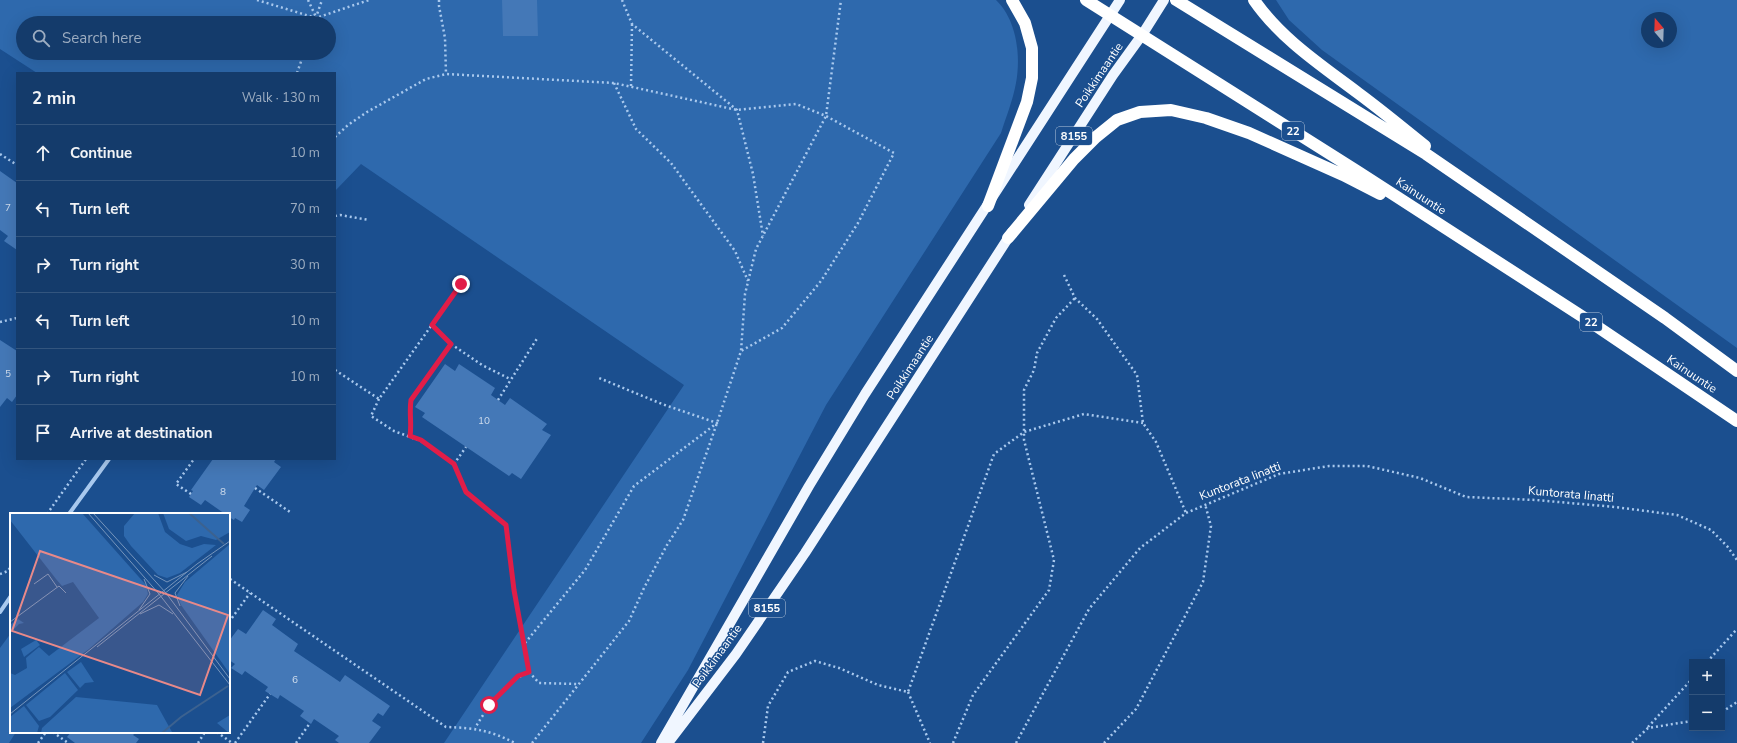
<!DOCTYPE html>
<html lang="en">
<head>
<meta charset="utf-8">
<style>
  :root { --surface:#143b6b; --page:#214673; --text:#f1f3f6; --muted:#9dadc1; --line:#33557e }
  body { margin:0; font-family:"Nunito Sans",sans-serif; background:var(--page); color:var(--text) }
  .controls { position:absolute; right:12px; bottom:12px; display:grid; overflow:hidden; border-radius:0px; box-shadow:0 4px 16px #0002 }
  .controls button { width:36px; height:36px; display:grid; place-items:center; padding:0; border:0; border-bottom:1px solid var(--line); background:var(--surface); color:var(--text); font:20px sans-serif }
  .compass { position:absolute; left:1641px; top:12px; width:36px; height:36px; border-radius:50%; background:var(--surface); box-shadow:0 4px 16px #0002; rotate:341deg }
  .stop { position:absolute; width:12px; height:12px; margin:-9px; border:3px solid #e11d48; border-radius:50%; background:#fff }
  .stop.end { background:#e11d48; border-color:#fff; box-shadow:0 1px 4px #0008 }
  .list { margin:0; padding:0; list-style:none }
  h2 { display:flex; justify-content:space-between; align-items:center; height:52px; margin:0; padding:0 16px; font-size:17px }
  h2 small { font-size:13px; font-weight:400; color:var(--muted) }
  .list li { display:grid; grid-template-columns:26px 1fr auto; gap:12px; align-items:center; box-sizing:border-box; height:56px; padding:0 16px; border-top:1px solid var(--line) }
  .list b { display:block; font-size:15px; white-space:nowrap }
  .list em { font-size:13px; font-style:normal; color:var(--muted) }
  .icon { flex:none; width:22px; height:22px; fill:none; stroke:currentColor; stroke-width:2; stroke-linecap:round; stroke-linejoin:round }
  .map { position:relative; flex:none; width:1737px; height:743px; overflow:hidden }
  .search { position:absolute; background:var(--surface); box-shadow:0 4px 16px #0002; left:16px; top:16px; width:320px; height:44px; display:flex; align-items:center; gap:10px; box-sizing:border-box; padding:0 14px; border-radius:22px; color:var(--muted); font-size:15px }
  .panel { position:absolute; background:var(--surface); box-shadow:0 4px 16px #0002; left:16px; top:72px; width:320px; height:388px; border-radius:0px }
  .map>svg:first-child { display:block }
</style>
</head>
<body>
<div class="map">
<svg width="1737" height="743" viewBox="0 0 1737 743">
  <rect width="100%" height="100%" fill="#1b4f8f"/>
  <!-- green -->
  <path fill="#2e69ad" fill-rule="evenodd" d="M0,0H996C1017,20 1021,56 1016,83C1013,100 1006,117 1001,133L826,405L688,670L641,743H444L684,385L361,164L335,191V73H37L0,49ZM23,23H329V53H23Z
    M1276,0H1737V348L1322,50L1289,20ZM1647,18H1671V42H1647Z
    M11,633V732H16L9,743H0V648Z"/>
  <!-- building -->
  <path fill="#4478b7" d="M502,0H537L538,36H503Z
    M0,171L17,183V250L4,241L8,236L0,230Z
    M0,340L17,351V395L12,402L7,398L0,407Z
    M445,364L455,371L459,364L495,388L491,395L505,405L510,398L547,424L542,430L551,435L521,479L512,473L509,476L422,417L425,413L415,407Z
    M213,459H276L274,462L281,467L264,490L257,485L255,488L244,506L250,510L242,522L235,518L234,520L229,517V514H225L205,500L201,505L189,497L193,491L191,490Z
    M263,610L276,619L272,625L298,644L294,651L340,682L345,675L390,706L383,716L378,713L372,721L381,727L369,743H339L335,740L339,736L314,719L311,724L300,716L304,711L280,695L278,699L265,691L268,687L245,671L242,675L231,668L235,664L229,660V641L238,629L246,634Z
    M71,732H136L133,735L139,739L136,743H75L67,737Z"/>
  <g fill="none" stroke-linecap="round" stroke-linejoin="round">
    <!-- path -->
    <path stroke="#a9c9ee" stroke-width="2.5" stroke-dasharray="2 3" stroke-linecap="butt" d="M257,0L316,18L369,0
      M308,0L316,17
      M439,0V6L445,38L446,74
      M622,0L632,24L737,110L753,174L763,236
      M314,23L322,0
      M297,73L304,53
      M614,83L636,129L671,163L735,251L748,281
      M631,86L632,24
      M335,137L348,125L367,112L426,79L446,74L614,83L737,110L796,104L826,116L894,153L858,223L821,281L782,328L741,351
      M0,154L17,165
      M335,216L340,215L369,220
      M1064,275L1075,298L1097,319L1137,375L1143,423L1156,442L1186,513
      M0,322L17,318
      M451,344L482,365L510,379
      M335,370L379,399L461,284
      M379,399L371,416L394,431L421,441L454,464L466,447
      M498,400L538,337
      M335,436H336
      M410,436C412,424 409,413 411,400L451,344L432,325
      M454,464L466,492L506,525L514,590L529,672C505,682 488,706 475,728
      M255,488L290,512
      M191,494L176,484L194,459
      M47,514L86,459
      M0,574L8,571L11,566
      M230,579L446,727C475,728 489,730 515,743
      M229,622L250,593
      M525,643L585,570L634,486L717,423L662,404L599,378
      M1707,662L1737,629
      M529,672L539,683L579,684
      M908,692L930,743
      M1722,712L1737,702
      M1648,727L1692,679
      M53,732L68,743
      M217,732L232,743
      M38,743L46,732
      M198,743L205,732
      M235,743L270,694
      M296,743L310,723
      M532,743L629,621L644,588L667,545L683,520L717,423L741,351L745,294L756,249L826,116L841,0
      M763,743L768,706L788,672L815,661L839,668L878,685L908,692L994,454L1024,432L1084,414L1143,423
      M953,743L973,695L1049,590L1054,560L1024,440V390L1034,370L1037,353L1056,318L1075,298
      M1016,743L1089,609L1140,548L1186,513L1279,474L1329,466H1367L1420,478L1466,497L1536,500L1615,507L1677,515L1711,530L1727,546L1737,560
      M1104,743L1136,709L1203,582L1211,526L1205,504
      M1632,743L1648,728L1692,721"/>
    <!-- street -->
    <path stroke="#a9c9ee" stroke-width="4" d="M69,514L109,459
      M0,612L11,596"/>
    <!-- primary -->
    <path stroke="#f0f6ff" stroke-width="10" d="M1029,205L1113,75L1142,35L1164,0
      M661,743L809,486L865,394L1120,0
      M668,743L736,654L805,553L1012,232"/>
    <!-- highway -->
    <path stroke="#fff" stroke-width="12" d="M1086,0L1357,171L1583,317L1737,421
      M1176,0L1426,154L1665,318L1737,371
      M1254,0C1281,39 1321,65 1358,93C1381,110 1403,128 1425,146
      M988,206L1027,102L1032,78V48L1025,23L1012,0
      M1008,238L1074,159L1096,137L1117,120L1140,112L1171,110L1206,118L1249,133L1343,175L1380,194"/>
  </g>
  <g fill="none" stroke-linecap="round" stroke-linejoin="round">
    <!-- route -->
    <path stroke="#e11d48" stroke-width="5" d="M461,284L432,325L451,344L411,400C409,413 412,424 410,436L421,440L454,464L466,492L506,525L514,590L529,672L518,676L489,705"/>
  </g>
  <g text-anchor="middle" stroke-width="3" stroke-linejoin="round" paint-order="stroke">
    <!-- number labels -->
    <g font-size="10" fill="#d0dded">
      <text x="8" y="211">7</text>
      <text x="8" y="377">5</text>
      <text x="484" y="424">10</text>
      <text x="223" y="495">8</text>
      <text x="295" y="683">6</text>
    </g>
    <!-- shield labels -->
    <g fill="#1b4f8f" stroke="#bbcadd" stroke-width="1">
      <rect x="1282" y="122" width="22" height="18" rx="3"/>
      <rect x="1056" y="127" width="36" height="18" rx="3"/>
      <rect x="1580" y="313" width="22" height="18" rx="3"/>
      <rect x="749" y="599" width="36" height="18" rx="3"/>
    </g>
    <g font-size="11" font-weight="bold" fill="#fff">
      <text x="1293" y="135">22</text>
      <text x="1074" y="140">8155</text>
      <text x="1591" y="326">22</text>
      <text x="767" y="612">8155</text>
    </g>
    <!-- street labels -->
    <g font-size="12" fill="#fff" stroke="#1b4f8f">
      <text transform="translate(1099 75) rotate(-56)" y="4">Poikkimaantie</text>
      <text transform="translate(1421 196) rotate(33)" y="4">Kainuuntie</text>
      <text transform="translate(910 367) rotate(-57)" y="4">Poikkimaantie</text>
      <text transform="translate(1692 374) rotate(34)" y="4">Kainuuntie</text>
      <text transform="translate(1240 481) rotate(-21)" y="4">Kuntorata Iinatti</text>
      <text transform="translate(1571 494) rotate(5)" y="4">Kuntorata Iinatti</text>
      <text transform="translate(717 656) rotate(-54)" y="4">Poikkimaantie</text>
    </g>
  </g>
  <!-- overview -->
  <g transform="translate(10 513)">
    <rect width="220" height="220" fill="#1b4f8f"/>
    <path d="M0,0H72L136,72L138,81L133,89L79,136L0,195V160L5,162L17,155L16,145L29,134L39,143L89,105L63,69L52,73L46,66L0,7ZM125,0H148L155,19L170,31L182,35L194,31L206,32L170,60L157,65L148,62L121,33L114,23V13ZM153,0H220V19L206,27L191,23L176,28L159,16ZM220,31V161L171,92L167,82L175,69ZM8,106L14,110L9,111L0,120V112ZM26,127L30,132L14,144L11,136ZM71,149L84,169L75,170L70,175L57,159ZM55,160L68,177L40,204L29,208L16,192ZM66,184L147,192L162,219L31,220L32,215ZM14,193L29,213L27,220H0V204ZM220,202V220H219L207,210Z" fill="#2e69ad"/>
    <path fill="none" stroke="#3c6290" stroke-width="2" d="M179,0L214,31M152,220L171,204L218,173"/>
    <path fill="none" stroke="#7695bc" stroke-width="1" d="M78,0L149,81L220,172M83,0L156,80L220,166M144,62L157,69L177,59M24,71L38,61L47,74M170,93L165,80L178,63M129,97L140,81L134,66M130,101L149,92L163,101M0,109L49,73L56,80M87,134L202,43M0,201L187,51L220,28"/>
    <path fill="#e88989" fill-opacity="0.15" stroke="#e88989" stroke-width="2" d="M30,38L218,102L190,182L2,118Z"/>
    <rect width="220" height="220" fill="none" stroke="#fff" stroke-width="2"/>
  </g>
</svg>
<div class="controls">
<button>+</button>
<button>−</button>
</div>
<svg class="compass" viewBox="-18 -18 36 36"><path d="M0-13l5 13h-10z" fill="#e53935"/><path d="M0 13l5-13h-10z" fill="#9dadc1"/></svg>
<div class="stop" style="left:489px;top:705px"></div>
<div class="stop end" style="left:461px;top:284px"></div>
<div class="search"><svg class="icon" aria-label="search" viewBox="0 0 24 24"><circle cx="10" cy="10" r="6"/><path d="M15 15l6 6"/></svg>Search here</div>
<section class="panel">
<h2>2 min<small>Walk · 130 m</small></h2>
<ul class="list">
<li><svg class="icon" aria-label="ahead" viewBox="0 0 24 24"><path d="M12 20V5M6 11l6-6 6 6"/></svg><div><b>Continue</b></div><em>10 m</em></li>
<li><svg class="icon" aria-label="left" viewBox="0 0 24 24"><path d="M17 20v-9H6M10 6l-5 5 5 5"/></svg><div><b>Turn left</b></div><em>70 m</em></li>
<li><svg class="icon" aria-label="right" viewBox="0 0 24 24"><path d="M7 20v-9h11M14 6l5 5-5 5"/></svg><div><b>Turn right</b></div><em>30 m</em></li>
<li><svg class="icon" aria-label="left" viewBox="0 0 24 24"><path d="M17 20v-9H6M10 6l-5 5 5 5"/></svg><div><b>Turn left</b></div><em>10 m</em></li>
<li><svg class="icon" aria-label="right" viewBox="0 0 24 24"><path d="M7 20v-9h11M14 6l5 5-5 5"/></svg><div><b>Turn right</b></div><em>10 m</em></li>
<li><svg class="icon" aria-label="arrive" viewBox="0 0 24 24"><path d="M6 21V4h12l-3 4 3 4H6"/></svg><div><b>Arrive at destination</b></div></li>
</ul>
</section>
</div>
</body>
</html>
